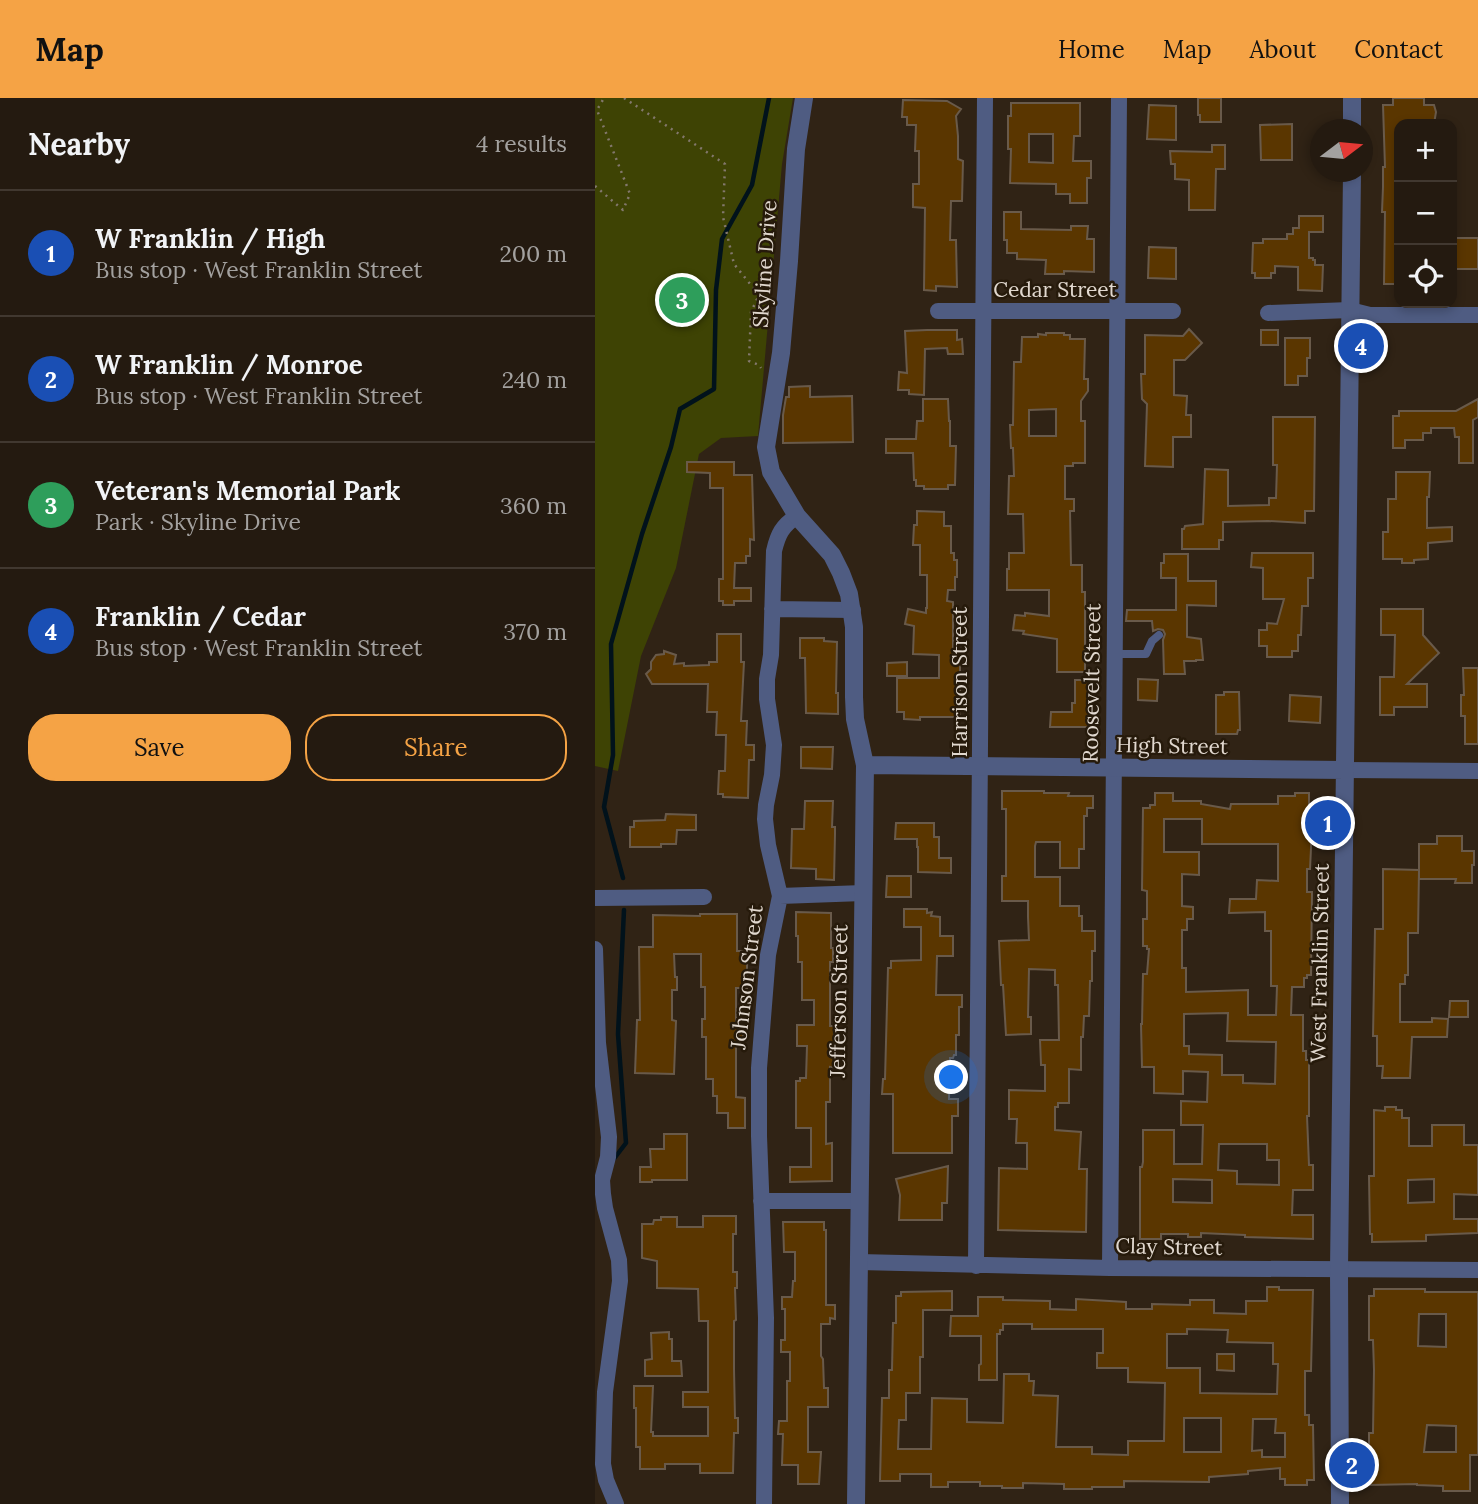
<!DOCTYPE html>
<html lang="en">
<head>
<meta charset="utf-8">
<style>
  :root { --surface:#241a10; --page:#2c2319; --text:#f1f3f6; --muted:#a3a19f; --line:#413830; --accent:#f5a345 }
  body { margin:0; font-family:Lora,serif; background:var(--page); color:var(--text) }
  .controls { position:absolute; right:21px; top:21px; display:grid; overflow:hidden; border-radius:14px; box-shadow:0 4px 10px #0003 }
  .controls button { width:63px; height:63px; display:grid; place-items:center; padding:0; border:0; border-bottom:2px solid var(--line); background:var(--surface); color:var(--text); font:35px sans-serif }
  .compass { position:absolute; left:715px; top:21px; width:63px; height:63px; border-radius:50%; background:var(--surface); box-shadow:0 4px 10px #0003; rotate:74deg }
  .you { position:absolute; left:357px; top:980px; width:24px; height:24px; margin:-18px; border:5px solid #fff; border-radius:50%; background:#1a73e8; box-shadow:0 0 0 10px #1a73e833 }
  .badge { display:grid; place-items:center; width:46px; height:46px; border-radius:50%; background:var(--accent); color:#fff; font-size:23px; font-weight:700 }
  .pin { position:absolute; translate:-50% -50%; border:4px solid #fff; box-shadow:0 2px 7px #0006 }
  .list { margin:0; padding:0; list-style:none }
  h2 { display:flex; justify-content:space-between; align-items:center; height:91px; margin:0; padding:0 28px; font-size:30px }
  h2 small { font-size:23px; font-weight:400; color:var(--muted) }
  .list li { display:grid; grid-template-columns:46px 1fr auto; gap:21px; align-items:center; box-sizing:border-box; height:126px; padding:0 28px; border-top:2px solid var(--line) }
  .list b { display:block; font-size:26px; white-space:nowrap }
  .list p { margin:0; font-size:23px; white-space:nowrap; color:var(--muted) }
  .list em { font-size:23px; font-style:normal; color:var(--muted) }
  .actions { display:flex; gap:14px; padding:21px 28px }
  .actions a { flex:1; padding:16px 0; border:2px solid var(--accent); border-radius:28px; text-align:center; font-size:24px; color:var(--accent) }
  .actions .main { background:var(--accent); color:#111 }
  .icon { flex:none; width:38px; height:38px; fill:none; stroke:currentColor; stroke-width:2; stroke-linecap:round; stroke-linejoin:round }
  .map { position:relative; flex:none; width:883px; height:1406px; overflow:hidden }
  header { display:flex; align-items:center; gap:42px; box-sizing:border-box; height:98px; padding:0 35px; background:var(--accent); color:#111 }
  header strong { font-size:33px }
  nav { display:flex; gap:38px; margin-inline-start:auto; font-size:24px }
  main { display:flex }
  aside { flex:1; background:var(--surface) }
  .map>svg:first-child { display:block }
</style>
</head>
<body>
<header>
<strong>Map</strong>
<nav><a>Home</a><a>Map</a><a>About</a><a>Contact</a></nav>
</header>
<main>
<aside>
<h2>Nearby<small>4 results</small></h2>
<ul class="list">
<li><span class="badge" style="background:#1a4fb4">1</span><div><b>W Franklin / High</b><p>Bus stop · West Franklin Street</p></div><em>200 m</em></li>
<li><span class="badge" style="background:#1a4fb4">2</span><div><b>W Franklin / Monroe</b><p>Bus stop · West Franklin Street</p></div><em>240 m</em></li>
<li><span class="badge" style="background:#2e9e5b">3</span><div><b>Veteran's Memorial Park</b><p>Park · Skyline Drive</p></div><em>360 m</em></li>
<li><span class="badge" style="background:#1a4fb4">4</span><div><b>Franklin / Cedar</b><p>Bus stop · West Franklin Street</p></div><em>370 m</em></li>
</ul>
<div class="actions"><a class="main">Save</a><a>Share</a></div>
</aside>
<div class="map">
<svg width="883" height="1406" viewBox="0 0 883 1406">
  <rect width="100%" height="100%" fill="#302315"/>
  <!-- green -->
  <path fill="#3e4304" d="M0,0H198L187,66L163,338L126,340L104,356L81,470L46,558L23,673L0,668Z"/>
  <g fill="none" stroke-linecap="round" stroke-linejoin="round">
    <!-- stream -->
    <path stroke="#01121b" stroke-width="4.5" d="M28,780L9,709L18,657L16,546L47,436L76,349L85,311L119,291L121,192L127,141L157,87L174,0
      M18,1062L31,1045L23,936L29,812"/>
  </g>
  <!-- building -->
  <path fill="#5a3600" stroke="#695a4a" stroke-width="2" fill-rule="evenodd" d="M603,0H626V24H605V17H603Z
    M798,0H829V7H839L841,14L839,26H804V186H789L790,114H787L788,89V69H790L788,7H798Z
    M308,2L352,3L366,11L361,18L363,38V61L368,63L367,103H356L355,142H361L362,189L341,188V193L329,192L330,110L318,109V86H324V53H320L321,27H312V19H307Z
    M416,5H485V38H479L478,63H496V80H492V105H475V96H461V86L415,85L416,51H413V18H416ZM434,36H458V65L434,64Z
    M554,7L581,8V42L552,41Z
    M697,26V62H666L665,27Z
    M617,47H630V71H621L620,112H594V82L580,81V66H576L575,53L617,54Z
    M409,114H426V131L476,132V128H493L492,141H499V174L469,173V176H450L451,162L422,161V155H412V142H409Z
    M704,118H728V134H714V160H718V162H720V167H728L727,193L703,192V169L680,168V175H676V180H660V175H657L658,145H668V141H692V136H698V130H704Z
    M861,140H883V171H860Z
    M554,149L581,150V181L553,180Z
    M594,231L607,245L590,262H579V297L592,298L591,317H596V339H578V369L550,368L552,306L547,301L546,276H550V237L588,238Z
    M332,232H362V242L367,241L368,256H353L352,250L330,251L329,297L314,296V292H303L304,274L312,275L310,233Z
    M666,232H683V247H666Z
    M451,235H469V237H475V241H490L489,281H493V293L486,303V323H490V365H478V368H470V401H479V413H475L476,467H487V494H490V574H462V541L428,536L429,533L418,532L420,517L430,518V515L454,518V492H412V471H414V455H429L428,416H413L414,378H419L418,350H416L415,327H418L419,264H426L427,239H443V236L451,237ZM461,311V338H434V312Z
    M690,240H715V260H712V278H703V287H690Z
    M215,288V299L257,298L258,344L188,345V317L191,299H194V289Z
    M328,301H353L354,323H355V348H361L360,387H353V391H329V388H321V382H319L318,355H291V341H321L322,323H328Z
    M883,301V319L878,322V365H864V339H860L859,330H836V335H828V342H810V350H798V318H804V313H861Z
    M678,319H720L719,413H710V425L673,423L628,424V442H624V451H587V431H589L590,428L608,426L610,371L633,372V408L674,407V400H681L682,367H678Z
    M92,364H139V377H157L159,442L155,441V458H151V465H140L139,490H156V503H139V507H128V503H124V481H128V390H115V375L92,374Z
    M801,374H835L834,399H832V430L857,429V443L833,445V461L819,462V465H807V461H788V434H793V401H801Z
    M322,413L349,414V428H356V455H359V462H362V479H360V492H353L352,503L358,504V564H365V619H325V622L309,621V614H302V580H344V557L318,556L319,528L310,526L313,511L331,515V510H332V477H325V447H318L319,427H322Z
    M657,455H718V480H713V508H707L706,537H703V553H697V559H672V548H664V532H672V525L682,526L689,501H668V470L656,469Z
    M569,456H593V483H621V508L592,507V539L606,541L608,562H601V563H589L590,576H569L568,542L570,536L568,532L563,531L558,533L557,523H531L532,512H581V480H566V465H569Z
    M786,511H828V537L844,555L812,586H832V609H799V617H785V579H799L800,537H786Z
    M122,536H146V564H149L146,623H152L151,647H159V662H154L153,700L128,699V696H123L124,673H130L131,637H121L122,614H112L113,586H57L51,576L56,571V564L61,557L69,556V553L81,557L79,566L89,565V568L114,567V564H122Z
    M205,540H229V543L242,544L241,595H243V616L211,615L210,560H205Z
    M312,564V578H292V565Z
    M868,570H883V646H870V618H866V597H869Z
    M543,581L563,582L562,603L543,602Z
    M480,582H497V629H455L456,614H477V605H480Z
    M629,594H644L645,632H643L642,636H621V597H629Z
    M695,597L726,599L725,625L694,623Z
    M206,649H238L237,671L206,670Z
    M407,693H449V695H474L473,698H498V710H492V718H489V751H484V770H465V744H441L440,748V779H465V808H484V818H487V833H500V853H497V883H495L494,918H489L488,939H486V972L474,971V1005H463V1009H460V1032L486,1034L484,1071H492L491,1134L403,1132L404,1070L432,1071V1045H421L422,1021H414V992L450,993V967H446L445,942H464L463,887H460V872L434,871L433,919H436V936L411,937L408,887H406L404,843L434,842L433,819V803H407V778H411V711H407Z
    M560,695H578V703H606V706L635,711L636,706H683V698H700V695H714V734H716V750L715,771H712V794H717L716,877H712V880H709V889H697L696,917H708V953H711V962H714V1018H712L714,1067H718V1092H698L697,1117H718V1141L650,1139V1137L606,1135V1139H593V1136H566V1141H545V1069H547L548,1064V1032H579V1066H607L608,1027H586V1003L612,1004L613,974L588,973V996L559,995V969H547L546,926H547L548,876H552L554,851H552V848H548V821H552V793L547,792L548,710H555V707H560ZM569,721H607V746H683V783L662,782L661,801H635L634,815L670,814V833H676V888H682L681,917H653V892L591,894V870H587V832H592V821H598V809L587,808V776L604,777V754H569ZM633,915L632,943L681,944L680,986L648,985V977H627V957L594,956V948H589V916ZM624,1046H672V1062H684V1087L642,1086V1073L623,1072ZM578,1081L617,1082V1105L578,1104Z
    M210,703H238L237,729H240V736L239,782L221,781V771L196,770L197,731H209Z
    M71,716L101,717V732H82L81,746H66V749H35V729H39V723L70,722Z
    M301,725H339V739H344V760H356V775L323,774V749H322V741H300Z
    M842,738H867V753H879V767H877V785H860L861,781H824V746H842Z
    M788,771L824,772L823,835H813V877H810V886H805V924H837V920L853,921L852,939H817L815,980H787L788,968H782V938H778L780,831H788Z
    M292,778H316V799H291Z
    M309,811H332V815L337,814L336,818L345,819V838H358V858H342L341,897H367V909H364V937H361V957H359L358,960H355L354,1001H363V1018H357V1055H298V996H287L288,981H290L293,870H296V863L326,862V829H309Z
    M201,814L236,815V850H238V864H235V928H239V953H242V970L235,969V1004H231V1046L237,1045V1083L195,1084V1069H216V1030H201V983H205V980H211L212,948H202V927H219V902H207V864H203V838H201Z
    M105,816H142V853H152V890H141V929H148V948H141V999L150,1000V1030H133V1015H122V998H118V981H111V939H107V921H110V889H106V856H79L80,879H82V892H77V922L81,923L79,976L40,975L42,922H45L44,849H58V817L105,818Z
    M855,903H873V919H854Z
    M790,1009H801V1012H807V1020H814V1048H837V1027H869V1047H883V1097L859,1096V1121H883V1135L831,1137V1143L777,1144V1136H775L774,1078H779V1012L790,1013ZM839,1081V1104L813,1105V1082Z
    M69,1036H92V1082H57V1084H45V1069H56L55,1051H69Z
    M353,1068L352,1105H347V1122H304L305,1097L301,1081Z
    M108,1118H141V1136H138V1174H142V1190H140L141,1222L139,1223V1271L140,1320H143V1335H139L138,1375H105V1366H70V1371H45V1349H41V1310H39V1288H58L56,1334H58V1338H113V1309H88V1294H113V1223H104L103,1191L62,1190V1163L47,1160V1126H58L59,1122H66V1119H82V1129H108Z
    M188,1124H229V1132H231V1207H240V1221L235,1220V1226H226V1258L228,1261L229,1290H233V1309H213V1354H226L224,1386H203V1367H187L188,1336H183L184,1323H192V1283H195V1254H186V1242H190V1211H187V1199H197L198,1183H200V1154H189Z
    M672,1189H684V1192H718L716,1273H710V1317H714V1327H718L719,1382H712V1387H690V1381H685V1370L653,1373V1376L614,1379V1384L529,1383V1389H497V1391H469V1386L428,1385V1390H407V1388H385V1384H353V1389H336V1376H305V1383H285L287,1300H294V1272H297L298,1225H301V1198H306V1194L357,1193V1212H328V1259H325V1295H311V1322H304L303,1351H336L337,1300L372,1301V1324L408,1325L409,1276H434V1283H439L438,1297L463,1298L461,1349H497V1356L533,1357V1343H569L570,1285L533,1284V1270H502V1255H508V1231H437V1226H408V1232H405V1236H402V1282H384V1267L386,1266V1238H355L356,1218H383V1199H408V1202L455,1203V1211L481,1212V1201L531,1204V1211H557V1206L595,1207V1202H619V1215L651,1216V1203H672ZM592,1231L633,1232L632,1244L678,1245V1266H683L682,1296L605,1295V1270H572V1236H592ZM589,1320H626V1354H589ZM658,1321H681L680,1335H690V1359H667V1352L657,1353Z
    M779,1191H830V1194H883V1357H875V1393H848V1388L822,1387V1386L774,1387V1335H778L779,1272L778,1242H774V1198H779ZM824,1216H851V1249L823,1248ZM832,1327L861,1328V1354H829Z
    M74,1234V1241H77V1263H86L87,1278H50V1262L57,1261L56,1235Z
    M622,1256H639V1273L622,1272Z"/>
  <g fill="none" stroke-linecap="round" stroke-linejoin="round">
    <!-- path -->
    <path stroke="#83786d" stroke-width="2.5" stroke-dasharray="2 5" stroke-linecap="butt" d="M29,0L130,66L128,119L139,166L164,197L156,214L154,263L164,267L166,270
      M0,88L28,112L35,96L2,12L9,0"/>
    <!-- service -->
    <path stroke="#4f5c82" stroke-width="8" d="M519,556H551L557,543L564,537"/>
    <!-- minor -->
    <path stroke="#4f5c82" stroke-width="16" d="M343,213H578
      M673,215L755,212L775,217H883
      M177,511L258,512
      M750,672L883,673
      M185,798L268,795
      M0,800L109,799
      M0,851L3,945L14,1039L13,1059L7,1082L8,1096L10,1110L24,1162L25,1183L10,1294L9,1326L8,1366L11,1382L21,1406
      M166,1103H265
      M264,1164L515,1170L883,1172
      M381,1168L390,0
      M515,1170L524,0
      M169,1406L171,1220L164,1038V970L173,857L185,798L173,747L170,721L171,707L177,677L179,647L172,601V581L176,557L179,453C183,436 187,428 202,418"/>
    <!-- tertiary -->
    <path stroke="#4f5c82" stroke-width="18" d="M209,0L201,51L194,163L186,255L171,349L176,374L202,418L237,457L246,475L254,496L259,529V599L260,621L270,667L261,1406
      M757,32V0
      M270,667L750,672
      M745,1406L744,1172L757,74"/>
  </g>
  <g text-anchor="middle" stroke-width="5" stroke-linejoin="round" paint-order="stroke">
    <!-- street labels -->
    <g font-size="21" fill="#e1d8cf" stroke="#261a0b">
      <text transform="translate(170 166) rotate(-86)" y="7">Skyline Drive</text>
      <text x="460" y="199">Cedar Street</text>
      <text transform="translate(365 584) rotate(-90)" y="7">Harrison Street</text>
      <text transform="translate(497 585) rotate(-89)" y="7">Roosevelt Street</text>
      <text transform="translate(577 648) rotate(1)" y="7">High Street</text>
      <text transform="translate(725 865) rotate(-89)" y="7">West Franklin Street</text>
      <text transform="translate(152 879) rotate(-83)" y="7">Johnson Street</text>
      <text transform="translate(244 903) rotate(-89)" y="7">Jefferson Street</text>
      <text transform="translate(574 1149) rotate(1)" y="7">Clay Street</text>
    </g>
  </g>
</svg>
<div class="controls">
<button>+</button>
<button>−</button>
<button><svg class="icon" aria-label="locate" viewBox="0 0 24 24"><circle cx="12" cy="12" r="6"/><path d="M12 2v4M12 18v4M2 12h4M18 12h4"/></svg></button>
</div>
<svg class="compass" viewBox="-18 -18 36 36"><path d="M0-13l5 13h-10z" fill="#e53935"/><path d="M0 13l5-13h-10z" fill="#a3a19f"/></svg>
<div class="you"></div>
<div class="pin badge" style="left:733px;top:725px;background:#1a4fb4">1</div>
<div class="pin badge" style="left:757px;top:1367px;background:#1a4fb4">2</div>
<div class="pin badge" style="left:87px;top:202px;background:#2e9e5b">3</div>
<div class="pin badge" style="left:766px;top:248px;background:#1a4fb4">4</div>
</div>
</main>
</body>
</html>
